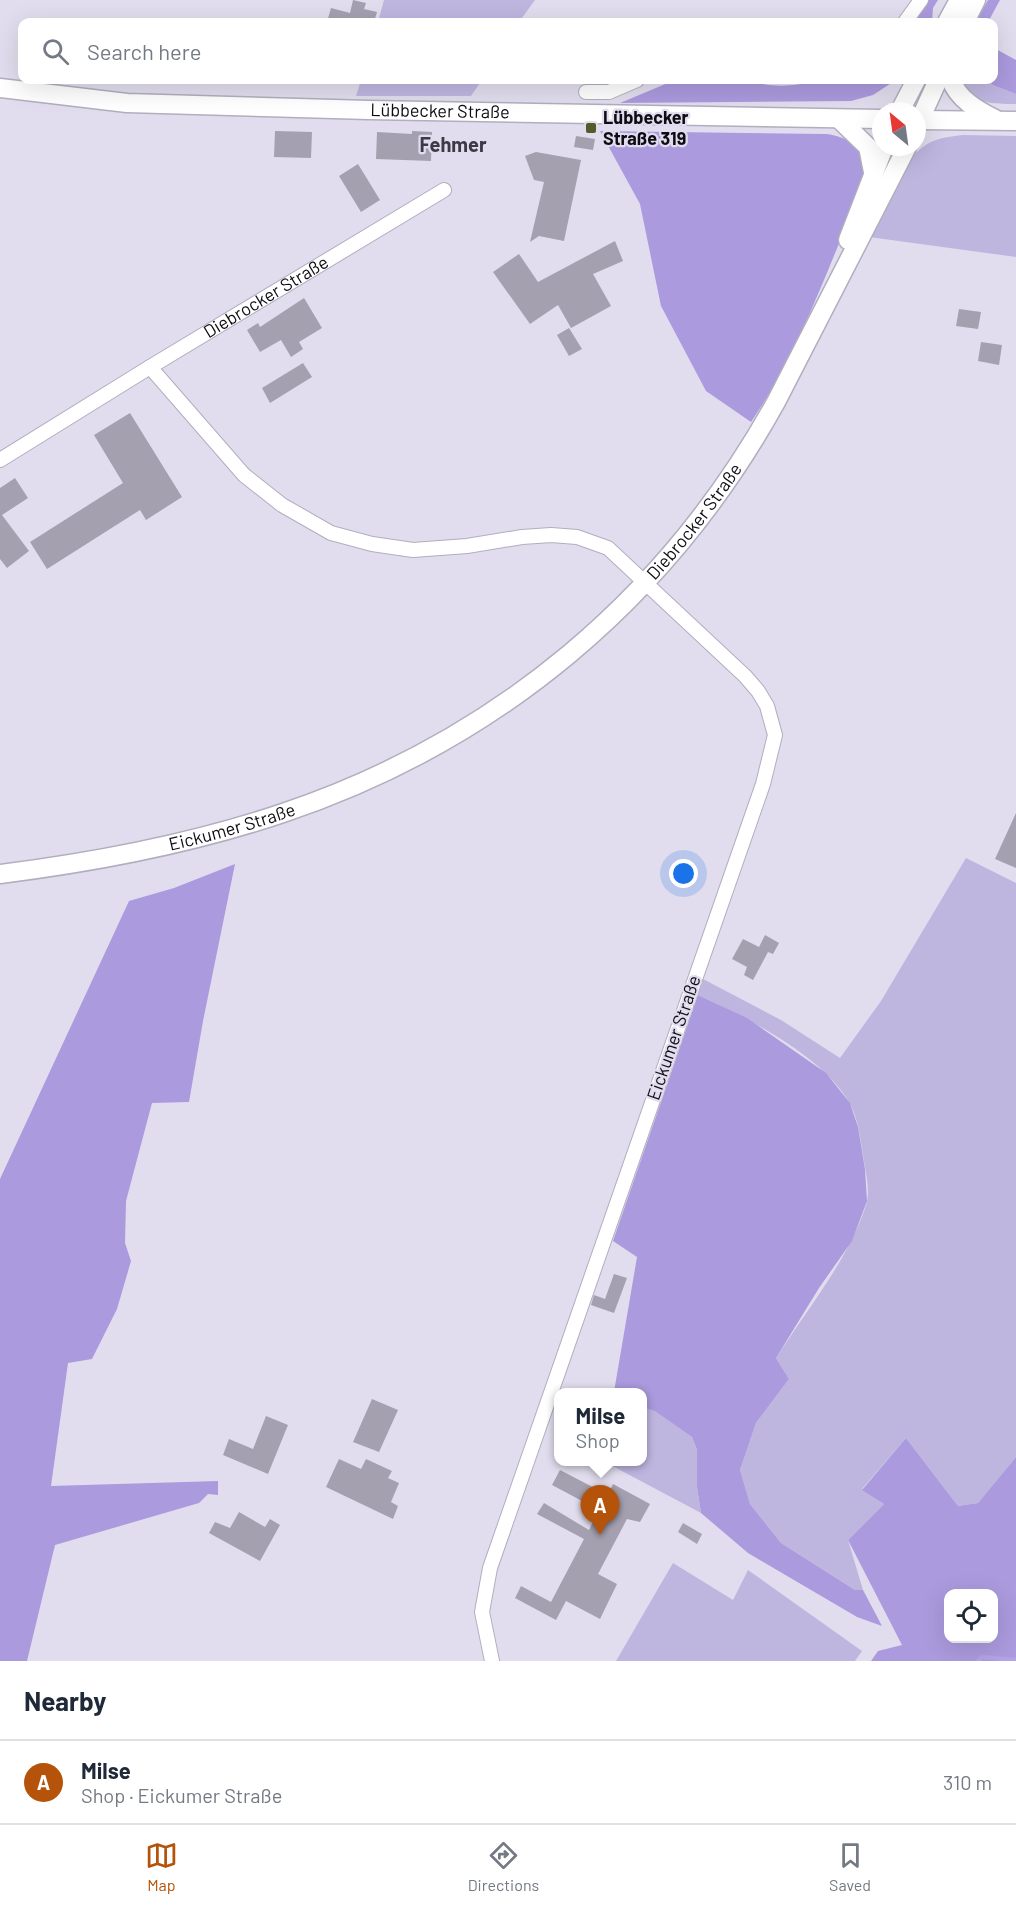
<!DOCTYPE html>
<html lang="en">
<head>
<meta charset="utf-8">
<style>
  :root { --surface:#fff; --page:#f6f6f7; --text:#1f2937; --muted:#747a83; --line:#e0e1e3; --accent:#b45309 }
  body { margin:0; font-family:Barlow,sans-serif; background:var(--page); color:var(--text) }
  .controls { position:absolute; right:18px; bottom:18px; display:grid; overflow:hidden; border-radius:12px; box-shadow:0 6px 24px #0002 }
  .controls button { width:54px; height:54px; display:grid; place-items:center; padding:0; border:0; border-bottom:2px solid var(--line); background:var(--surface); color:var(--text); font:30px sans-serif }
  .compass { position:absolute; left:872px; top:102px; width:54px; height:54px; border-radius:50%; background:var(--surface); box-shadow:0 6px 24px #0002; rotate:331deg }
  .you { position:absolute; left:684px; top:874px; width:21px; height:21px; margin:-15px; border:4px solid #fff; border-radius:50%; background:#1a73e8; box-shadow:0 0 0 9px #1a73e833 }
  .badge { display:grid; place-items:center; width:39px; height:39px; border-radius:50%; background:var(--accent); color:#fff; font-size:20px; font-weight:700 }
  .pin { position:absolute; translate:-50% -50px; filter:drop-shadow(0 2px 3px #0008) }
  .pin::after { content:''; position:absolute; top:32px; width:21px; height:18px; background:inherit; clip-path:polygon(0 0,100% 0,50% 100%) }
  .popup { position:absolute; left:554px; top:1388px; width:93px; height:78px; box-sizing:border-box; display:grid; place-content:center; border-radius:12px; background:var(--surface); filter:drop-shadow(0 2px 4px #0005); font-size:20px; white-space:nowrap; color:var(--muted) }
  .popup b { font-size:22px; color:var(--text) }
  .popup::after { content:''; position:absolute; left:50%; top:100%; margin-left:-12px; border:12px solid transparent; border-top-color:var(--surface) }
  .list { margin:0; padding:0; list-style:none }
  h2 { display:flex; justify-content:space-between; align-items:center; height:78px; margin:0; padding:0 24px; font-size:26px }
  h2 small { font-size:20px; font-weight:400; color:var(--muted) }
  .list li { display:grid; grid-template-columns:39px 1fr auto; gap:18px; align-items:center; box-sizing:border-box; height:84px; padding:0 24px; border-top:2px solid var(--line) }
  .list b { display:block; font-size:22px; white-space:nowrap }
  .list p { margin:0; font-size:20px; white-space:nowrap; color:var(--muted) }
  .list em { font-size:20px; font-style:normal; color:var(--muted) }
  .icon { flex:none; width:33px; height:33px; fill:none; stroke:currentColor; stroke-width:2; stroke-linecap:round; stroke-linejoin:round }
  .map { position:relative; flex:none; width:1016px; height:1661px; overflow:hidden }
  .search { position:absolute; background:var(--surface); box-shadow:0 6px 24px #0002; left:18px; right:18px; top:18px; height:66px; display:flex; align-items:center; gap:15px; box-sizing:border-box; padding:0 21px; border-radius:12px; color:var(--muted); font-size:22px }
  .sheet { height:162px; background:var(--surface) }
  nav { display:flex; justify-content:space-around; align-items:center; box-sizing:border-box; height:84px; border-top:2px solid var(--line); background:var(--surface); font-size:16px; color:var(--muted) }
  nav a { display:grid; justify-items:center; gap:3px }
  nav .on { color:var(--accent) }
  .map>svg:first-child { display:block }
</style>
</head>
<body>
<div class="map">
<svg width="1016" height="1661" viewBox="0 0 1016 1661">
  <rect width="100%" height="100%" fill="#e1ddee"/>
  <!-- green -->
  <path fill="#bfb6e0" d="M384,0H535L519,22H378Z
    M361,80H482L471,96H356Z
    M959,80H988L994,85L1016,94V104C989,104 975,104 959,80Z
    M963,135L1016,136V257L869,237L908,162C925,141 936,138 963,135Z
    M966,858L1016,883V1457L978,1503L958,1506L906,1438L862,1489L884,1504L848,1540L863,1590H855L781,1543L750,1504L740,1470L756,1423L789,1379L776,1358C806,1311 850,1257 866,1205C871,1191 865,1169 863,1155C860,1138 858,1117 849,1102C821,1055 746,1017 698,995L703,979L781,1020L840,1058L881,1001Z
    M642,1407L655,1410L692,1437L697,1450V1487L701,1513L605,1462H642Z
    M673,1563L733,1600L748,1570L862,1651L855,1661H616Z"/>
  <!-- forest -->
  <path fill="#ab9add" fill-rule="evenodd" d="M929,0H938L933,8L932,22H914Z
    M988,0H1000L988,22H976Z
    M994,48L1016,60V94L993,85L988,80H994Z
    M675,80H751C776,91 804,83 830,80C851,77 875,79 896,80L873,95L851,101L620,103Z
    M600,131L827,134C844,137 861,143 865,162C869,183 850,217 842,236C816,300 790,365 751,422L706,391L661,306L640,204Z
    M235,864L203,1021L189,1102L152,1103L126,1201L125,1243L131,1261L117,1309L92,1359L68,1363L51,1486L218,1481V1495L208,1494L199,1503L55,1545L27,1661H0V1179L129,901L174,888Z
    M698,995L747,1018L826,1073L850,1103L858,1127L865,1169L867,1201L852,1241L819,1288L776,1358L789,1379L756,1423L740,1470L750,1504L781,1543L855,1590H863L882,1626L857,1617L748,1553L701,1513L697,1487V1450L692,1437L655,1411L642,1407V1392H614L637,1257L613,1241Z
    M906,1438L958,1506L978,1503L1016,1457V1661H871L878,1651L902,1645L848,1540L884,1504L862,1490ZM948,1594H994V1638H948Z"/>
  <g fill="none" stroke-linecap="round" stroke-linejoin="round">
    <!-- stream -->
    <path stroke="#b3a2e5" stroke-width="4.5" d="M978,1661L982,1657L1016,1660"/>
  </g>
  <!-- building -->
  <path fill="#a4a0b0" d="M353,0L366,3L364,9L377,12L374,22H327L331,8L350,13Z
    M275,131L312,132L311,158L274,157Z
    M412,131L432,132L431,161L376,159L377,132L412,134Z
    M576,136L595,139L593,150L574,147Z
    M536,152L581,160L564,241L539,236L530,242L544,182L534,180L525,156Z
    M358,164L380,200L361,212L339,176Z
    M615,241L623,261L593,274L611,306L571,328L558,305L530,324L493,272L519,254L538,282Z
    M304,298L322,328L299,342L303,349L291,357L281,340L260,352L247,330L258,323L260,327Z
    M959,309L981,312L978,329L956,326Z
    M569,328L582,349L569,356L557,335Z
    M981,342L1002,345L999,365L978,361Z
    M303,363L312,377L270,403L262,388Z
    M130,413L182,497L146,520L140,510L47,569L30,542L123,483L94,435Z
    M15,478L28,498L2,515L29,551L7,568L0,559V488Z
    M1016,813V868L995,859Z
    M765,935L779,943L773,954L768,952L753,980L744,975L747,967L732,959L743,939L759,947Z
    M614,1274L627,1278L614,1313L591,1305L594,1295L605,1299Z
    M372,1399L398,1410L379,1452L353,1442Z
    M266,1416L288,1425L268,1474L223,1455L229,1439L253,1449Z
    M339,1459L361,1469L366,1459L392,1471L388,1478L399,1483L391,1502L398,1506L393,1519L326,1487Z
    M560,1470L608,1495L613,1484L650,1504L640,1522L627,1519L598,1574L617,1584L600,1619L566,1601L556,1620L515,1598L521,1586L551,1602L584,1539L537,1514L544,1503L589,1530L599,1510L552,1485Z
    M239,1512L265,1527L270,1519L280,1525L260,1561L209,1533L215,1522L230,1528Z
    M683,1523L702,1534L697,1544L678,1532Z"/>
  <g fill="none" stroke-linecap="round" stroke-linejoin="round">
    <!-- street casing -->
    <g stroke="#b1aebe" stroke-width="16">
      <g id="street">
        <path d="M905,22L921,0"/>
        <path d="M586,92H609L637,80"/>
        <path d="M150,367L244,475L282,505L331,533L372,544L413,550L467,546L522,537L551,535L577,537L608,548L745,676L758,691L767,706L775,735L763,784L490,1568L482,1612L492,1661"/>
        <path id="s1" d="M0,460L150,367L444,190"/>
      </g>
    </g>
    <!-- secondary casing -->
    <g stroke="#b1aebe" stroke-width="21">
      <g id="secondary">
        <path d="M947,22L959,0"/>
        <path d="M965,22L976,0"/>
        <path d="M951,80C958,99 977,110 995,119"/>
        <path id="s2" d="M0,88L127,103L369,110L881,119"/>
        <path d="M900,111L916,80"/>
        <path d="M839,119L868,147L873,172"/>
        <path d="M917,120L1016,121"/>
        <path d="M917,126L938,80"/>
        <path d="M848,240L884,147"/>
        <path id="s3" d="M0,874C96,862 191,844 283,813C497,741 667,599 776,402L907,147"/>
      </g>
    </g>
    <!-- street -->
    <use href="#street" stroke="#fff" stroke-width="14"/>
    <!-- secondary -->
    <use href="#secondary" stroke="#fff" stroke-width="18"/>
  </g>
  <!-- markers -->
  <rect fill="#545a29" stroke="#e1ddee" stroke-width="2" x="585" y="122" width="12" height="12" rx="3"/>
  <g text-anchor="middle" stroke-width="4.5" stroke-linejoin="round" paint-order="stroke">
    <!-- street labels -->
    <g font-size="18" fill="#0d0c12" stroke="#e1ddee">
      <text dy="6" stroke="none"><textPath href="#s2" startOffset="441">Lübbecker Straße</textPath></text>
      <text dy="6" stroke="none"><textPath href="#s1" startOffset="312">Diebrocker Straße</textPath></text>
      <text dy="6" stroke="none"><textPath href="#s3" startOffset="802">Diebrocker Straße</textPath></text>
      <text dy="6" stroke="none"><textPath href="#s3" startOffset="237">Eickumer Straße</textPath></text>
      <text transform="translate(674 1038) rotate(-71)" y="6">Eickumer Straße</text>
    </g>
    <!-- poi labels -->
    <g font-size="18" font-weight="bold" fill="#0d0c12" stroke="#e1ddee" text-anchor="start">
      <text x="603" y="124">Lübbecker<tspan x="603" dy="21">Straße 319</tspan></text>
    </g>
    <!-- neighbourhood labels -->
    <g font-size="20" font-weight="bold" fill="#3d3a47" stroke="#e1ddee">
      <text x="453" y="152">Fehmer</text>
    </g>
  </g>
</svg>
<div class="controls">
<button><svg class="icon" aria-label="locate" viewBox="0 0 24 24"><circle cx="12" cy="12" r="6"/><path d="M12 2v4M12 18v4M2 12h4M18 12h4"/></svg></button>
</div>
<svg class="compass" viewBox="-18 -18 36 36"><path d="M0-13l5 13h-10z" fill="#e53935"/><path d="M0 13l5-13h-10z" fill="#747a83"/></svg>
<div class="you"></div>
<div class="pin badge" style="left:600px;top:1535px">A</div>
<div class="popup"><b>Milse</b>Shop</div>
<div class="search"><svg class="icon" aria-label="search" viewBox="0 0 24 24"><circle cx="10" cy="10" r="6"/><path d="M15 15l6 6"/></svg>Search here</div>
</div>
<section class="sheet">
<h2>Nearby<small></small></h2>
<ul class="list">
<li><span class="badge">A</span><div><b>Milse</b><p>Shop · Eickumer Straße</p></div><em>310 m</em></li>
</ul>
</section>
<nav>
<a class="on"><svg class="icon" aria-label="map" viewBox="0 0 24 24"><path d="M3 6l6-2 6 2 6-2v14l-6 2-6-2-6 2zM9 4v14M15 6v14"/></svg>Map</a>
<a><svg class="icon" aria-label="directions" viewBox="0 0 24 24"><path d="M12 3l9 9-9 9-9-9zM9 14v-3h6M13 9l2 2-2 2"/></svg>Directions</a>
<a><svg class="icon" aria-label="saved" viewBox="0 0 24 24"><path d="M7 4h10v16l-5-4-5 4z"/></svg>Saved</a>
</nav>
</body>
</html>
